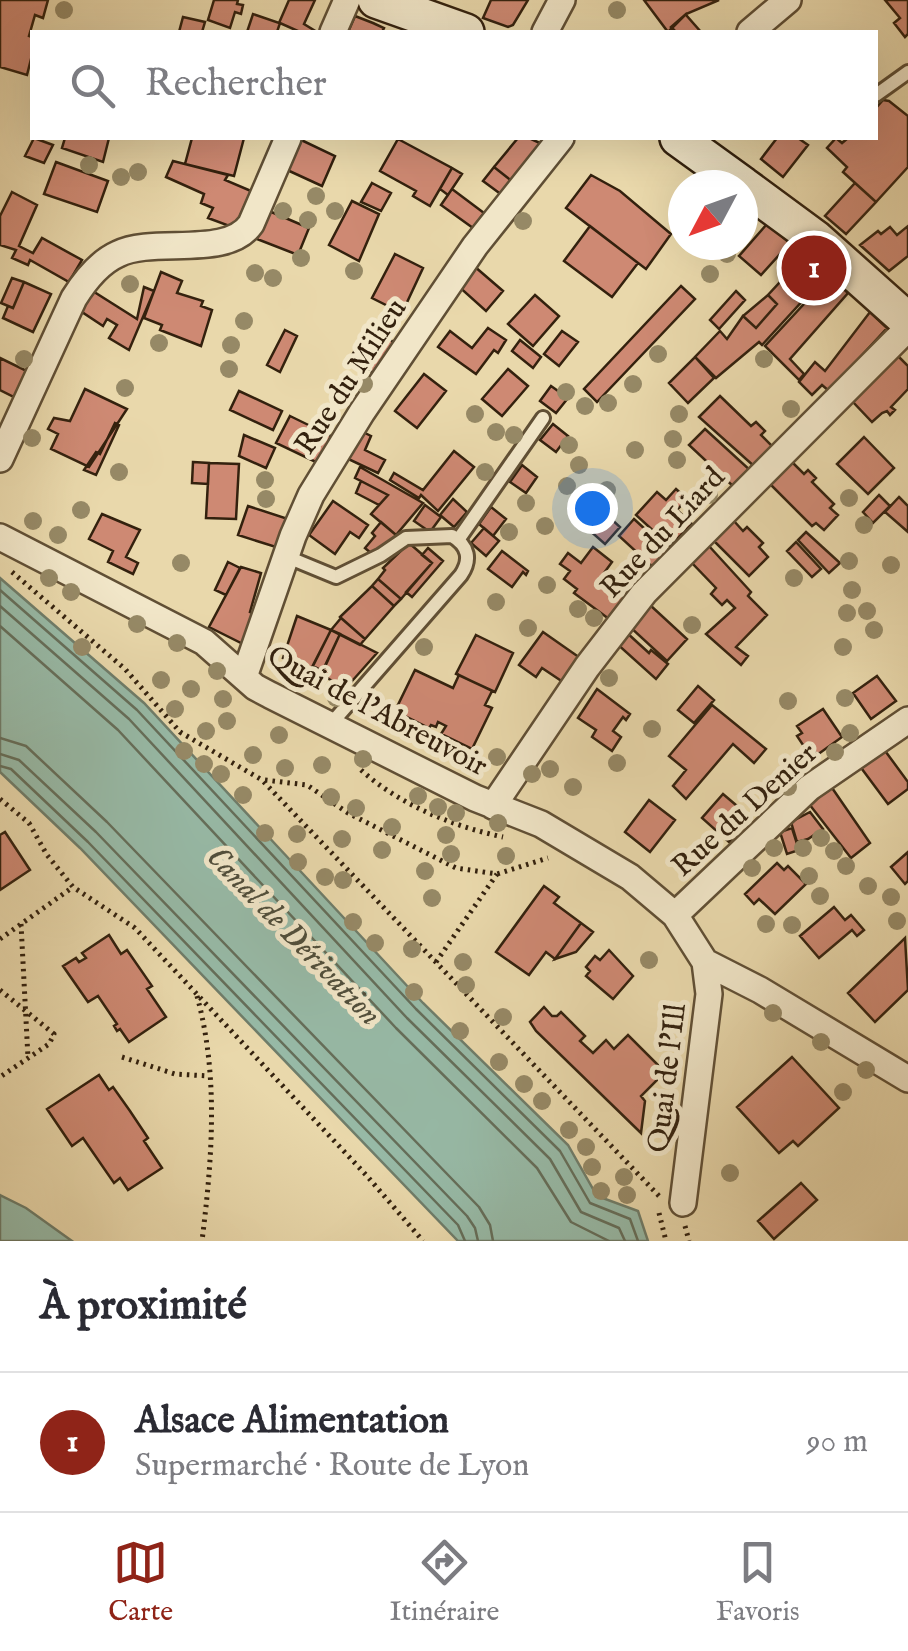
<!DOCTYPE html>
<html lang="fr">
<head>
<meta charset="utf-8">
<style>
  :root { --surface:#fff; --page:#f7f7f7; --text:#2b2b33; --muted:#7c7c81; --line:#e1e1e2; --accent:#8f2418 }
  body { margin:0; font-family:"IM FELL English",serif; background:var(--page); color:var(--text) }
  .compass { position:absolute; left:668px; top:170px; width:90px; height:90px; border-radius:50%; background:var(--surface); box-shadow:0 10px 40px #0002; rotate:229deg }
  .you { position:absolute; left:592px; top:508px; width:35px; height:35px; margin:-25px; border:8px solid #fff; border-radius:50%; background:#1a73e8; box-shadow:0 0 0 15px #1a73e833 }
  .badge { display:grid; place-items:center; width:65px; height:65px; border-radius:50%; background:var(--accent); color:#fff; font-size:32px; font-weight:700 }
  .pin { position:absolute; translate:-50% -50%; border:5px solid #fff; box-shadow:0 2px 10px #0006 }
  .list { margin:0; padding:0; list-style:none }
  h2 { display:flex; justify-content:space-between; align-items:center; height:130px; margin:0; padding:0 40px; font-size:42px }
  h2 small { font-size:32px; font-weight:400; color:var(--muted) }
  .list li { display:grid; grid-template-columns:65px 1fr auto; gap:30px; align-items:center; box-sizing:border-box; height:140px; padding:0 40px; border-top:2px solid var(--line) }
  .list b { display:block; font-size:38px; white-space:nowrap }
  .list p { margin:0; font-size:32px; white-space:nowrap; color:var(--muted) }
  .list em { font-size:32px; font-style:normal; color:var(--muted) }
  .icon { flex:none; width:55px; height:55px; fill:none; stroke:currentColor; stroke-width:2; stroke-linecap:round; stroke-linejoin:round }
  .map { position:relative; flex:none; width:908px; height:1241px; overflow:hidden }
  .search { position:absolute; background:var(--surface); box-shadow:0 10px 40px #0002; left:30px; right:30px; top:30px; height:110px; display:flex; align-items:center; gap:25px; box-sizing:border-box; padding:0 35px; border-radius:0px; color:var(--muted); font-size:38px }
  .sheet { height:270px; background:var(--surface) }
  nav { display:flex; justify-content:space-around; align-items:center; box-sizing:border-box; height:140px; border-top:2px solid var(--line); background:var(--surface); font-size:28px; color:var(--muted) }
  nav a { display:grid; justify-items:center; gap:5px }
  nav .on { color:var(--accent) }
  .map>svg:first-child { display:block }
</style>
</head>
<body>
<div class="map">
<svg width="908" height="1241" viewBox="0 0 908 1241">
  <rect width="100%" height="100%" fill="#e9d8ab"/>
  <filter id="stains"><feTurbulence type="fractalNoise" baseFrequency=".002" numOctaves="4"/><feColorMatrix values="0 0 0 0 .2 0 0 0 0 .09 0 0 0 0 .02 0 0 0 .5 -.17"/></filter>
  <radialGradient id="worn" r=".72"><stop offset=".6" stop-color="#630" stop-opacity="0"/><stop offset="1" stop-color="#630" stop-opacity=".3"/></radialGradient>
  <!-- water -->
  <path fill="#97baa7" stroke="#6f7d6a" stroke-width="2.5" d="M0,578L144,703L423,1003L568,1145L597,1196L638,1211L648,1241H458L80,848L0,772Z
    M0,1195L26,1208L72,1241H0Z"/>
  <g fill="none" stroke-linecap="round" stroke-linejoin="round">
    <!-- shore -->
    <path stroke="#656e5a" stroke-width="2.5" d="M0,590L137,710L416,1009L560,1151L590,1203L630,1219L638,1241
      M0,606L129,719L407,1018L550,1159L581,1212L619,1228L625,1241
      M0,626L118,730L396,1028L537,1168L571,1222L609,1241
      M0,738L26,746L107,822L479,1207L490,1225L493,1241
      M0,754L19,760L96,832L467,1216L475,1228L478,1241
      M0,766L11,769L88,842L458,1225L465,1241"/>
  </g>
  <!-- building -->
  <path fill="#ce8973" stroke="#33210e" stroke-width="2.5" d="M0,0H48L43,18L35,15L29,36L32,37V55L27,75L0,67Z
    M214,0H238L237,4L243,5L241,14L235,12L230,28L208,20Z
    M315,0L304,24L317,32H300L280,23L277,32H247L253,14L279,23L289,0Z
    M491,0H528L513,25L508,27L483,18Z
    M644,0H719L686,14L668,32Z
    M885,0H908V34L905,37L894,23L900,18Z
    M686,14L687,16L701,32H676L671,27Z
    M355,16L373,23L384,28L382,32H348Z
    M183,17L205,22L202,32H179Z
    M883,100L889,101L908,116V167L876,202L843,172L847,167L827,148L836,138L842,143L848,138H876V108Z
    M34,138L53,145L44,163L25,156Z
    M65,138H109L103,162L62,148Z
    M192,138H244L234,176L185,164Z
    M297,138L335,156L322,186L285,169Z
    M518,138H529L542,144L513,182L494,167Z
    M777,138H798L808,145L783,177L761,159Z
    M398,139L452,168L430,206L413,196L416,191L380,171Z
    M173,161L228,175L225,180L251,191L236,225L232,227L208,218L213,208L201,203L204,194L166,177Z
    M56,162L108,181L97,212L44,194Z
    M494,167L513,182L502,195L483,181Z
    M452,168L462,174L448,195L440,189Z
    M591,175L620,191L671,234L646,269L566,208Z
    M372,183L391,193L381,211L361,202Z
    M855,183L876,202L846,234L825,216Z
    M452,189L484,213L473,228L441,205Z
    M12,192L37,205L19,246L33,253L42,238L82,260L69,282L30,260L28,265L12,258L16,250L0,245V216Z
    M352,201L379,214L359,261L329,245Z
    M269,211L309,228L298,255L257,239Z
    M767,224L790,243L761,275L739,256Z
    M590,226L638,263L612,297L564,261Z
    M908,226V256L889,271L860,245L878,231L881,234L890,227L897,235Z
    M395,254L423,268L402,313L372,298Z
    M805,255L827,274L762,345L759,342L716,378L695,357L720,331L727,339L743,316L756,328L777,304L768,295Z
    M474,266L503,291L486,311L457,285Z
    M161,272L182,281L177,293L203,301L201,306L212,310L201,346L160,330L162,325L144,318Z
    M830,276L848,293L790,359L804,374L799,380L765,346Z
    M12,278L24,282L13,308L1,303Z
    M24,282L51,294L33,332L3,318L8,306L13,308Z
    M681,286L695,299L597,402L584,389Z
    M144,287L154,291L129,350L109,338L117,325L107,319L103,326L79,310L91,290L137,319Z
    M736,291L745,300L719,329L710,320Z
    M535,295L559,316L533,346L508,324Z
    M768,295L777,304L756,328L743,316Z
    M870,312L887,328L829,391L822,385L812,395L799,382L815,362L825,371Z
    M370,327L395,343L375,374L350,358Z
    M488,328L506,340L498,353L494,350L476,374L438,347L450,331L472,348Z
    M285,330L297,336L280,372L267,365Z
    M562,331L578,342L559,366L544,354Z
    M520,340L541,357L533,368L512,351Z
    M897,355L908,366V389L891,407L895,410L890,415L887,411L882,413L872,422L853,402Z
    M695,357L714,378L688,403L669,383Z
    M0,358L31,373L18,399L0,390Z
    M508,369L528,386L502,416L482,399Z
    M424,374L446,391L417,428L395,411Z
    M551,386L568,398L556,413L540,401Z
    M85,389L127,409L89,467L51,449L58,434L48,429L54,418L70,421Z
    M239,391L282,411L273,430L230,410Z
    M720,396L751,426L756,422L765,431L761,435L774,448L755,467L699,417Z
    M290,416L331,436L318,463L276,443Z
    M115,423L119,425L96,475L84,470L96,452L100,454Z
    M553,424L568,436L556,452L540,440Z
    M705,429L751,471L735,488L689,445Z
    M361,431L371,436L365,450L385,460L378,473L344,457Z
    M244,435L275,448L266,468L239,456Z
    M864,437L894,468L868,494L837,464Z
    M454,451L474,467L438,511L421,495L419,498L390,480L394,473L423,490Z
    M193,462L209,463L208,484L192,483Z
    M792,462L804,474L808,470L816,478L812,482L834,504L830,508L838,515L824,530L816,523L812,526L770,484Z
    M209,463L239,464L236,519L206,518Z
    M522,465L537,477L526,493L510,482Z
    M360,467L423,503L396,535L371,514L388,495L355,478Z
    M361,481L388,495L379,505L356,493Z
    M676,489L687,499L677,510L692,524L670,546L636,515L657,492L666,500Z
    M879,495L890,506L873,523L863,512Z
    M899,497L908,506V532L885,512Z
    M453,499L467,512L454,527L440,515Z
    M333,501L368,525L359,538L350,532L335,554L309,535Z
    M425,505L441,517L430,532L414,521Z
    M248,506L288,519L279,548L238,535Z
    M491,507L506,519L493,536L479,524Z
    M102,514L140,530L126,557L138,563L133,574L108,562L113,551L89,539Z
    M608,516L620,527L605,544L589,530L597,521L600,525Z
    M634,519L670,552L655,569L619,536Z
    M734,521L743,531L747,527L763,543L759,547L768,557L749,576L714,541Z
    M381,522L396,535L386,547L372,554L365,548L375,536L372,533Z
    M484,528L499,541L486,556L471,543Z
    M806,532L840,563L829,573L798,540Z
    M796,542L821,569L812,577L787,551Z
    M409,543L432,563L401,599L378,579L385,570L383,568Z
    M709,546L751,592L748,596L767,615L736,647L748,656L741,665L706,634L735,608L727,600L722,605L711,594L716,588L692,563Z
    M593,547L612,562L604,573L616,582L613,587L626,598L609,619L574,593L577,589L564,579L570,571L560,564L568,553L581,563Z
    M428,548L443,561L412,597L406,592L432,563L422,555Z
    M502,551L528,571L526,575L523,572L512,587L488,569Z
    M228,562L240,568L226,595L215,590Z
    M241,567L261,573L250,612L257,615L247,646L209,627Z
    M378,579L401,599L394,606L372,586Z
    M372,586L394,606L365,639L340,617Z
    M650,605L687,639L667,661L630,627Z
    M297,616L331,630L311,669L283,658Z
    M341,618L365,639L360,645L331,630Z
    M331,630L340,634L323,671L313,666Z
    M543,632L583,660L566,684L542,668L536,677L519,665Z
    M626,632L649,653L651,650L668,664L656,679L616,643Z
    M340,634L377,653L345,689L321,674Z
    M476,635L513,653L495,692L456,674Z
    M415,670L453,688L459,675L492,691L485,705L492,708L472,749L441,734L446,726L438,722L436,727L431,725L429,728L395,711Z
    M877,676L896,701L871,719L853,693Z
    M698,686L714,700L694,723L678,710Z
    M597,689L630,714L626,720L623,717L613,731L621,737L612,751L592,737L596,730L578,718Z
    M712,705L766,749L754,763L733,744L686,799L673,786L686,770L669,756Z
    M823,709L842,737L817,755L810,744L805,748L797,736L802,733L797,726Z
    M883,748L908,782V789L888,804L859,765Z
    M828,782L870,843L851,858L806,800Z
    M723,794L750,817L729,842L702,818Z
    M649,800L675,820L650,852L625,832Z
    M810,812L823,829L808,839L797,842L791,822Z
    M792,828L799,850L787,854L780,832Z
    M5,832L30,870L0,890V835Z
    M908,852V881L905,884L891,867Z
    M777,863L784,870L788,866L806,884L775,914L759,899L754,904L745,894Z
    M544,886L559,897L554,903L581,923L555,959L546,952L529,975L496,952Z
    M834,907L845,920L851,915L864,930L857,936L852,930L819,958L800,936Z
    M581,923L593,932L576,952L555,959Z
    M109,935L121,954L127,950L152,986L147,989L166,1017L129,1042L120,1029L117,1031L114,1026L117,1024L98,996L88,1002L63,966L76,958L79,962L86,958L82,953Z
    M905,938L908,990L875,1022L848,993Z
    M609,950L633,976L613,999L586,976L590,971L586,967L595,956L600,960Z
    M544,1007L552,1016H557L561,1012L585,1036L580,1041L593,1053L606,1040L614,1049L628,1035L665,1072L641,1096L645,1101L641,1133L536,1031L530,1022Z
    M792,1057L839,1108L798,1146L793,1141L779,1153L737,1107Z
    M99,1075L109,1090L113,1087L130,1111L148,1138L144,1141L162,1168L128,1190L120,1178L114,1183L83,1138L72,1146L47,1109Z
    M801,1183L817,1200L774,1239L758,1221Z"/>
  <g fill="none" stroke-linecap="round" stroke-linejoin="round">
    <!-- lane casing -->
    <g stroke="#604f35" stroke-width="18">
      <path id="lane" d="M876,95L908,72
        M458,540L543,418
        M285,556L336,577L381,555L406,538L452,536C469,546 471,560 461,575L330,725"/>
    </g>
    <!-- street casing -->
    <g stroke="#604f35" stroke-width="30">
      <path id="street" d="M333,32L347,0
        M545,32L562,0
        M750,32L788,0
        M0,459L74,298C84,282 100,262 118,254C154,236 227,259 251,224L288,138
        M0,537L204,642L255,687L270,695L475,798L541,824L630,877L675,915L705,962L709,994L683,1203
        M244,677L293,536L311,495L362,412L475,246L561,138
        M493,806L587,667L644,593L908,328
        M675,915L809,788L908,720
        M705,962L760,990L908,1079"/>
    </g>
    <!-- secondary casing -->
    <g stroke="#33210e" stroke-width="40">
      <path id="secondary" d="M376,0L466,32
        M678,138L743,185
        M743,185L815,238L908,321"/>
    </g>
    <!-- path -->
    <path stroke="#33210e" stroke-width="5" stroke-dasharray="2.5 5" stroke-linecap="butt" d="M12,572L125,669L180,732L262,780L660,1197
      M361,770C400,805 452,826 503,837
      M265,780L307,785L348,813L456,868L497,874L548,858
      M0,799L29,823L47,855L73,887L135,928L367,1176L423,1241
      M21,924L28,1058
      M0,939L73,887
      M436,962L497,874
      M0,990L54,1034L49,1044L0,1077
      M197,996C219,1076 212,1160 202,1241
      M122,1057L175,1074L209,1076
      M659,1213L666,1241
      M685,1226L689,1241"/>
    <!-- lane -->
    <use href="#lane" stroke="#f1e6c8" stroke-width="12"/>
    <!-- street -->
    <use href="#street" stroke="#f1e6c8" stroke-width="25"/>
    <!-- secondary -->
    <use href="#secondary" stroke="#f1e6c8" stroke-width="35"/>
  </g>
  <!-- trees -->
  <g fill="#968966">
    <circle cx="64" cy="10" r="9"/>
    <circle cx="617" cy="10" r="9"/>
    <circle cx="89" cy="165" r="9"/>
    <circle cx="138" cy="172" r="9"/>
    <circle cx="121" cy="177" r="9"/>
    <circle cx="316" cy="196" r="9"/>
    <circle cx="283" cy="211" r="9"/>
    <circle cx="335" cy="211" r="9"/>
    <circle cx="308" cy="220" r="9"/>
    <circle cx="523" cy="221" r="9"/>
    <circle cx="727" cy="254" r="9"/>
    <circle cx="301" cy="258" r="9"/>
    <circle cx="354" cy="271" r="9"/>
    <circle cx="255" cy="273" r="9"/>
    <circle cx="710" cy="274" r="9"/>
    <circle cx="273" cy="278" r="9"/>
    <circle cx="130" cy="284" r="9"/>
    <circle cx="244" cy="321" r="9"/>
    <circle cx="159" cy="343" r="9"/>
    <circle cx="231" cy="345" r="9"/>
    <circle cx="658" cy="354" r="9"/>
    <circle cx="24" cy="359" r="9"/>
    <circle cx="764" cy="359" r="9"/>
    <circle cx="229" cy="369" r="9"/>
    <circle cx="364" cy="384" r="9"/>
    <circle cx="633" cy="384" r="9"/>
    <circle cx="125" cy="388" r="9"/>
    <circle cx="566" cy="392" r="9"/>
    <circle cx="608" cy="403" r="9"/>
    <circle cx="585" cy="406" r="9"/>
    <circle cx="791" cy="409" r="9"/>
    <circle cx="475" cy="414" r="9"/>
    <circle cx="679" cy="414" r="9"/>
    <circle cx="496" cy="432" r="9"/>
    <circle cx="514" cy="435" r="9"/>
    <circle cx="32" cy="438" r="9"/>
    <circle cx="673" cy="439" r="9"/>
    <circle cx="569" cy="445" r="9"/>
    <circle cx="635" cy="450" r="9"/>
    <circle cx="677" cy="460" r="9"/>
    <circle cx="579" cy="465" r="9"/>
    <circle cx="119" cy="472" r="9"/>
    <circle cx="485" cy="472" r="9"/>
    <circle cx="265" cy="480" r="9"/>
    <circle cx="567" cy="486" r="9"/>
    <circle cx="607" cy="490" r="9"/>
    <circle cx="709" cy="495" r="9"/>
    <circle cx="849" cy="498" r="9"/>
    <circle cx="266" cy="499" r="9"/>
    <circle cx="526" cy="503" r="9"/>
    <circle cx="81" cy="510" r="9"/>
    <circle cx="593" cy="514" r="9"/>
    <circle cx="33" cy="521" r="9"/>
    <circle cx="864" cy="525" r="9"/>
    <circle cx="545" cy="526" r="9"/>
    <circle cx="509" cy="532" r="9"/>
    <circle cx="58" cy="535" r="9"/>
    <circle cx="849" cy="561" r="9"/>
    <circle cx="181" cy="563" r="9"/>
    <circle cx="891" cy="565" r="9"/>
    <circle cx="49" cy="578" r="9"/>
    <circle cx="794" cy="578" r="9"/>
    <circle cx="547" cy="585" r="9"/>
    <circle cx="852" cy="590" r="9"/>
    <circle cx="71" cy="592" r="9"/>
    <circle cx="496" cy="602" r="9"/>
    <circle cx="578" cy="609" r="9"/>
    <circle cx="867" cy="611" r="9"/>
    <circle cx="847" cy="613" r="9"/>
    <circle cx="594" cy="618" r="9"/>
    <circle cx="137" cy="624" r="9"/>
    <circle cx="692" cy="625" r="9"/>
    <circle cx="528" cy="628" r="9"/>
    <circle cx="874" cy="630" r="9"/>
    <circle cx="177" cy="643" r="9"/>
    <circle cx="82" cy="647" r="9"/>
    <circle cx="424" cy="647" r="9"/>
    <circle cx="843" cy="647" r="9"/>
    <circle cx="217" cy="671" r="9"/>
    <circle cx="609" cy="678" r="9"/>
    <circle cx="161" cy="680" r="9"/>
    <circle cx="191" cy="689" r="9"/>
    <circle cx="336" cy="698" r="9"/>
    <circle cx="845" cy="698" r="9"/>
    <circle cx="223" cy="699" r="9"/>
    <circle cx="788" cy="701" r="9"/>
    <circle cx="175" cy="709" r="9"/>
    <circle cx="227" cy="721" r="9"/>
    <circle cx="652" cy="729" r="9"/>
    <circle cx="206" cy="731" r="9"/>
    <circle cx="850" cy="733" r="9"/>
    <circle cx="279" cy="735" r="9"/>
    <circle cx="184" cy="751" r="9"/>
    <circle cx="835" cy="752" r="9"/>
    <circle cx="253" cy="755" r="9"/>
    <circle cx="497" cy="757" r="9"/>
    <circle cx="363" cy="759" r="9"/>
    <circle cx="617" cy="763" r="9"/>
    <circle cx="204" cy="764" r="9"/>
    <circle cx="322" cy="765" r="9"/>
    <circle cx="791" cy="766" r="9"/>
    <circle cx="285" cy="768" r="9"/>
    <circle cx="550" cy="769" r="9"/>
    <circle cx="221" cy="774" r="9"/>
    <circle cx="532" cy="774" r="9"/>
    <circle cx="573" cy="787" r="9"/>
    <circle cx="788" cy="787" r="9"/>
    <circle cx="243" cy="795" r="9"/>
    <circle cx="418" cy="796" r="9"/>
    <circle cx="331" cy="797" r="9"/>
    <circle cx="438" cy="807" r="9"/>
    <circle cx="356" cy="808" r="9"/>
    <circle cx="456" cy="813" r="9"/>
    <circle cx="498" cy="823" r="9"/>
    <circle cx="392" cy="827" r="9"/>
    <circle cx="265" cy="833" r="9"/>
    <circle cx="297" cy="834" r="9"/>
    <circle cx="446" cy="835" r="9"/>
    <circle cx="821" cy="838" r="9"/>
    <circle cx="342" cy="839" r="9"/>
    <circle cx="774" cy="848" r="9"/>
    <circle cx="803" cy="848" r="9"/>
    <circle cx="382" cy="850" r="9"/>
    <circle cx="834" cy="851" r="9"/>
    <circle cx="451" cy="854" r="9"/>
    <circle cx="506" cy="856" r="9"/>
    <circle cx="298" cy="862" r="9"/>
    <circle cx="846" cy="866" r="9"/>
    <circle cx="752" cy="868" r="9"/>
    <circle cx="425" cy="871" r="9"/>
    <circle cx="809" cy="876" r="9"/>
    <circle cx="325" cy="877" r="9"/>
    <circle cx="343" cy="880" r="9"/>
    <circle cx="868" cy="886" r="9"/>
    <circle cx="820" cy="896" r="9"/>
    <circle cx="891" cy="897" r="9"/>
    <circle cx="432" cy="898" r="9"/>
    <circle cx="897" cy="921" r="9"/>
    <circle cx="353" cy="922" r="9"/>
    <circle cx="766" cy="924" r="9"/>
    <circle cx="792" cy="925" r="9"/>
    <circle cx="375" cy="943" r="9"/>
    <circle cx="412" cy="949" r="9"/>
    <circle cx="649" cy="960" r="9"/>
    <circle cx="463" cy="962" r="9"/>
    <circle cx="466" cy="985" r="9"/>
    <circle cx="414" cy="992" r="9"/>
    <circle cx="773" cy="1013" r="9"/>
    <circle cx="503" cy="1017" r="9"/>
    <circle cx="460" cy="1031" r="9"/>
    <circle cx="821" cy="1042" r="9"/>
    <circle cx="499" cy="1062" r="9"/>
    <circle cx="866" cy="1070" r="9"/>
    <circle cx="524" cy="1084" r="9"/>
    <circle cx="843" cy="1092" r="9"/>
    <circle cx="542" cy="1101" r="9"/>
    <circle cx="569" cy="1130" r="9"/>
    <circle cx="586" cy="1147" r="9"/>
    <circle cx="592" cy="1167" r="9"/>
    <circle cx="730" cy="1173" r="9"/>
    <circle cx="624" cy="1177" r="9"/>
    <circle cx="601" cy="1191" r="9"/>
    <circle cx="627" cy="1195" r="9"/>
  </g>
  <g text-anchor="middle" stroke-width="10" stroke-linejoin="round" paint-order="stroke">
    <!-- street labels -->
    <g font-size="30" fill="#33210e" stroke="#f1e6c8">
      <text transform="translate(350 376) rotate(-57)" y="10">Rue du Milieu</text>
      <text transform="translate(662 532) rotate(-47)" y="10">Rue du Liard</text>
      <text transform="translate(378 710) rotate(28)" y="10">Quai de l'Abreuvoir</text>
      <text transform="translate(744 809) rotate(-42)" y="10">Rue du Denier</text>
      <text transform="translate(666 1078) rotate(-83)" y="10">Quai de l'Ill</text>
    </g>
    <!-- water labels -->
    <g font-size="32" font-style="italic" fill="#514f3c" stroke="#f1e6c8">
      <text transform="translate(295 935) rotate(46)" y="11">Canal de Dérivation</text>
    </g>
  </g>
  <rect width="100%" height="100%" filter="url(#stains)"/>
  <rect width="100%" height="100%" fill="url(#worn)"/>
</svg>
<svg class="compass" viewBox="-18 -18 36 36"><path d="M0-13l5 13h-10z" fill="#e53935"/><path d="M0 13l5-13h-10z" fill="#7c7c81"/></svg>
<div class="you"></div>
<div class="pin badge" style="left:814px;top:268px">1</div>
<div class="search"><svg class="icon" aria-label="search" viewBox="0 0 24 24"><circle cx="10" cy="10" r="6"/><path d="M15 15l6 6"/></svg>Rechercher</div>
</div>
<section class="sheet">
<h2>À proximité<small></small></h2>
<ul class="list">
<li><span class="badge">1</span><div><b>Alsace Alimentation</b><p>Supermarché · Route de Lyon</p></div><em>90 m</em></li>
</ul>
</section>
<nav>
<a class="on"><svg class="icon" aria-label="map" viewBox="0 0 24 24"><path d="M3 6l6-2 6 2 6-2v14l-6 2-6-2-6 2zM9 4v14M15 6v14"/></svg>Carte</a>
<a><svg class="icon" aria-label="directions" viewBox="0 0 24 24"><path d="M12 3l9 9-9 9-9-9zM9 14v-3h6M13 9l2 2-2 2"/></svg>Itinéraire</a>
<a><svg class="icon" aria-label="saved" viewBox="0 0 24 24"><path d="M7 4h10v16l-5-4-5 4z"/></svg>Favoris</a>
</nav>
</body>
</html>
